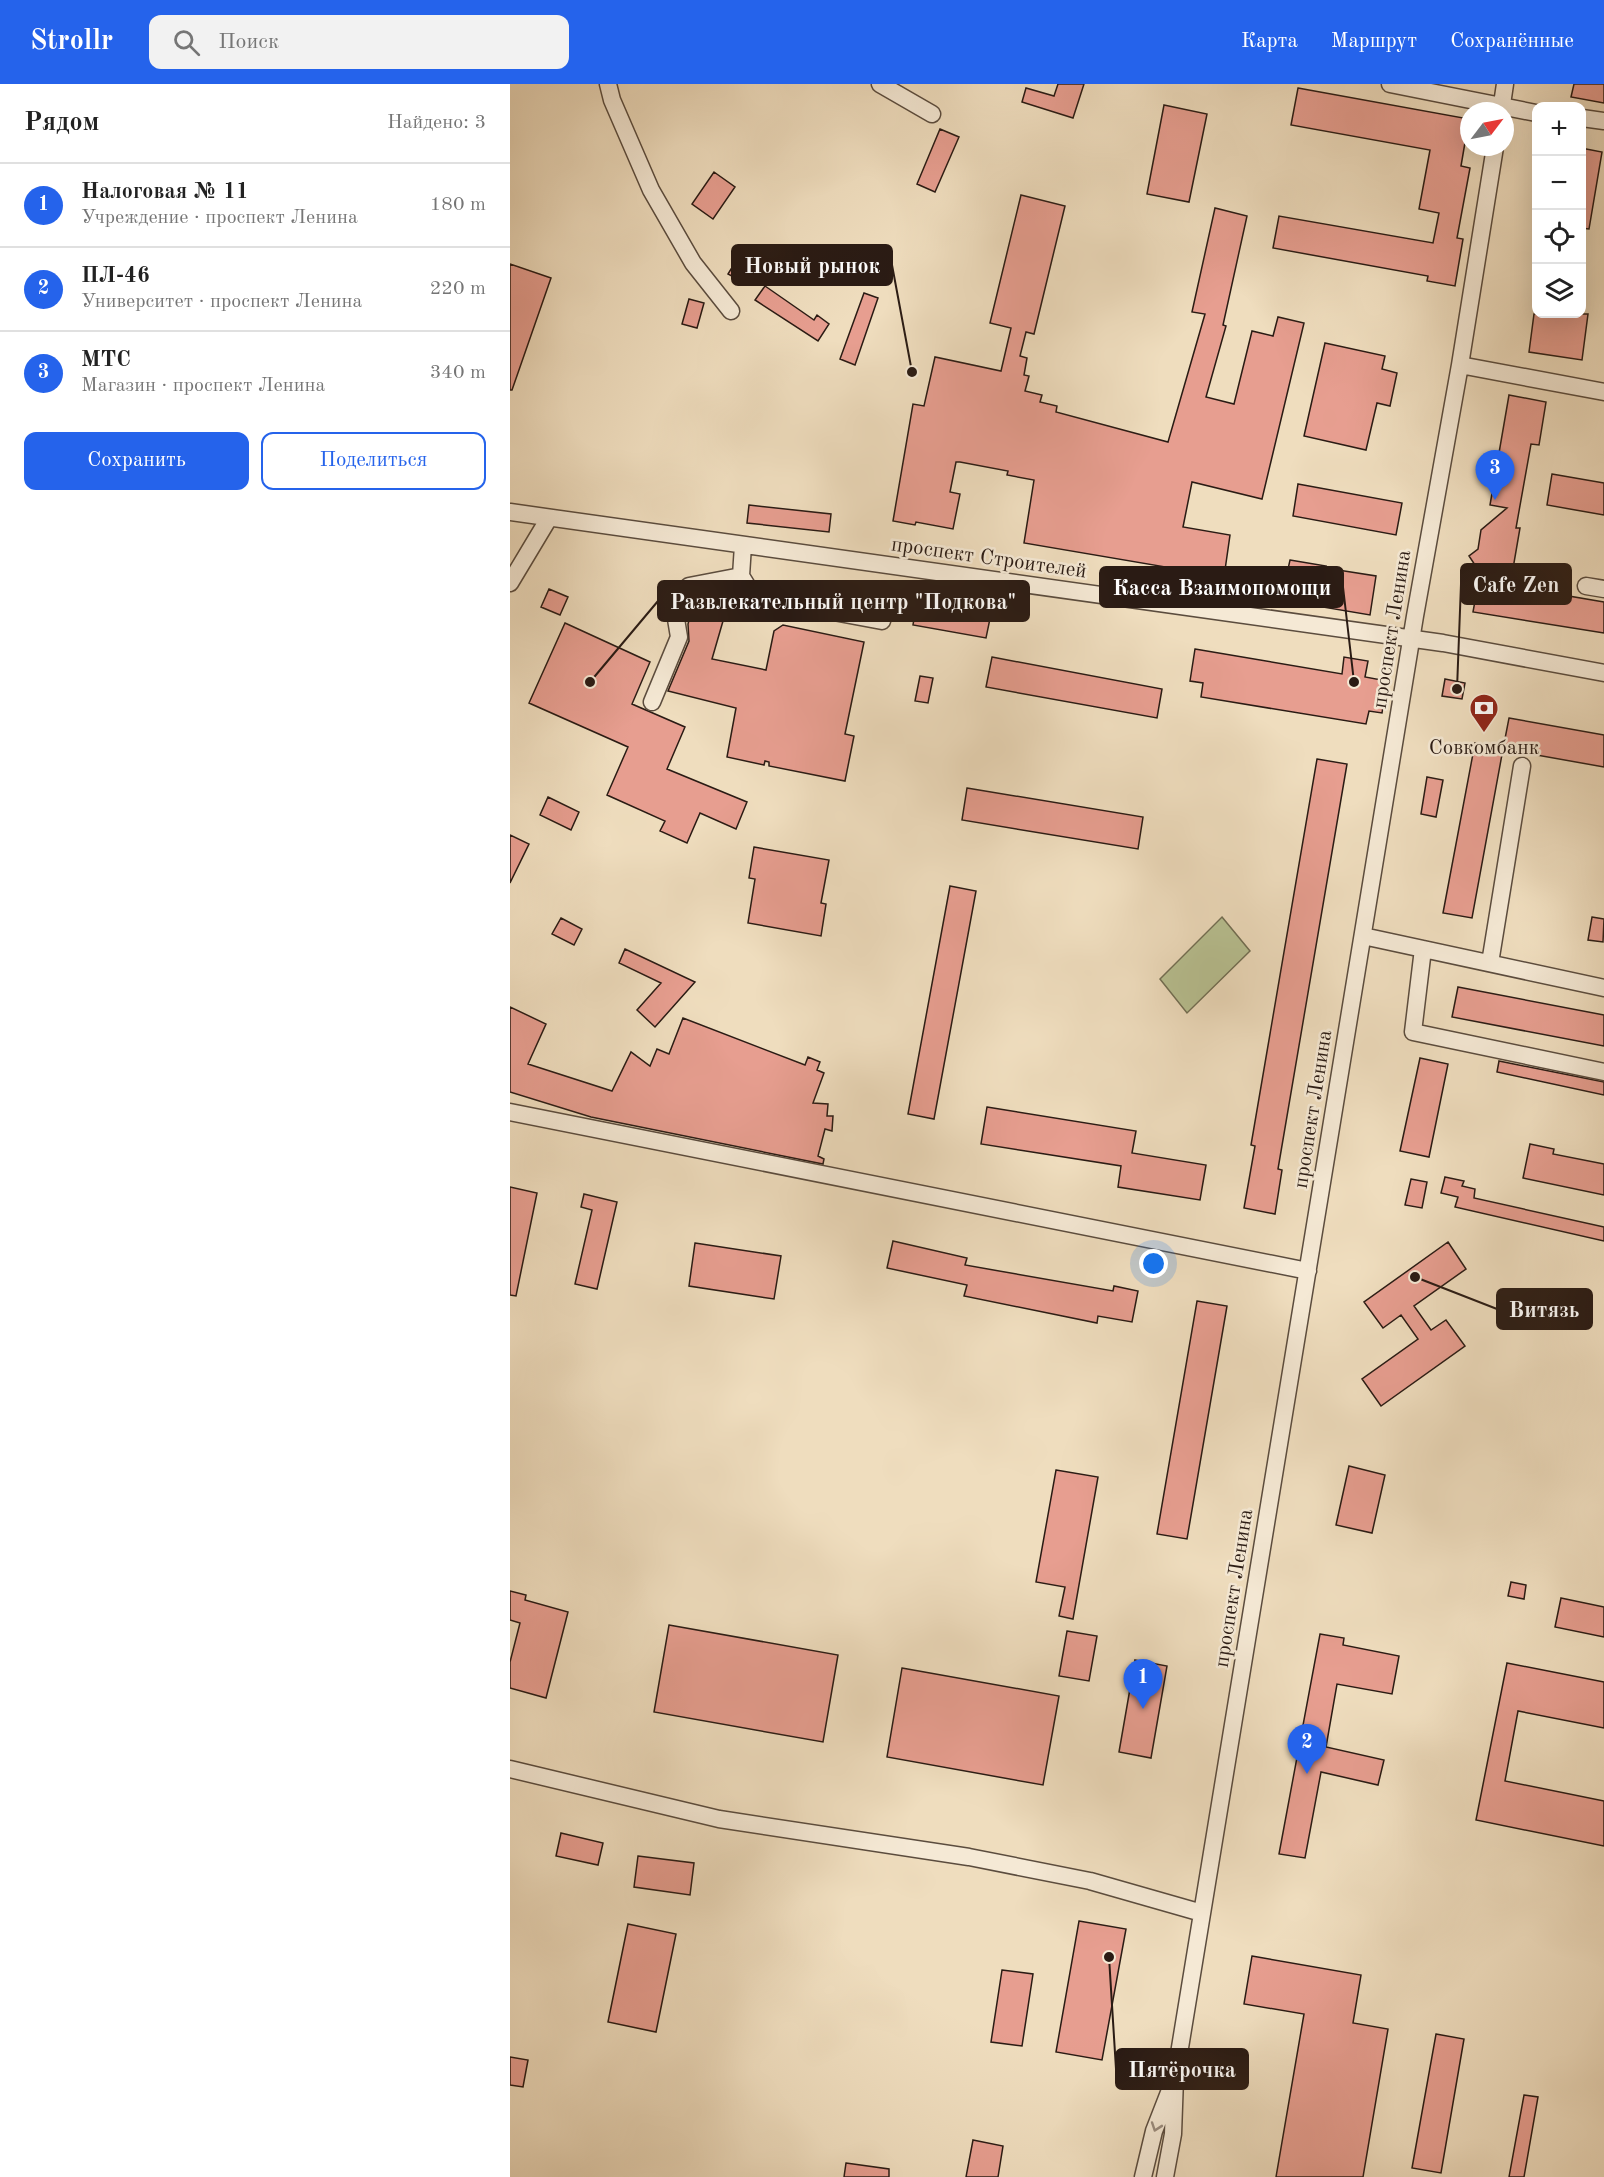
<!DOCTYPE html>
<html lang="ru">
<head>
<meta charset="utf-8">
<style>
  :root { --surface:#fff; --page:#f2f2f2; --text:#222; --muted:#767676; --line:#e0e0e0; --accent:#2563eb }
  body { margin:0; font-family:"Old Standard TT",serif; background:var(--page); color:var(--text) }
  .controls { position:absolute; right:18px; top:18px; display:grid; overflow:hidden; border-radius:12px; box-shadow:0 6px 24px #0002 }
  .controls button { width:54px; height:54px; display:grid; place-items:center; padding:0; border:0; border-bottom:2px solid var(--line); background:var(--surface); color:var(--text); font:30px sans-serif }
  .compass { position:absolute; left:950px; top:18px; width:54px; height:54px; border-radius:50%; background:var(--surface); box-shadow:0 6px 24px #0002; rotate:58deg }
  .you { position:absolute; left:644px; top:1180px; width:21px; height:21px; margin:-15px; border:4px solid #fff; border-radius:50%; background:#1a73e8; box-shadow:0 0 0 9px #1a73e833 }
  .badge { display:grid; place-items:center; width:39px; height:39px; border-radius:50%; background:var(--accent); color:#fff; font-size:20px; font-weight:700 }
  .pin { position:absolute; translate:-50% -50px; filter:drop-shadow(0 2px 3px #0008) }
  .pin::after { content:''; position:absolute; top:32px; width:21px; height:18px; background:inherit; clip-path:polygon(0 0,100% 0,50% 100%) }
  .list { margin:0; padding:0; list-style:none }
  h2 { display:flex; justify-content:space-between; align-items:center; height:78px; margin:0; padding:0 24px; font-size:26px }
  h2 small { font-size:20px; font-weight:400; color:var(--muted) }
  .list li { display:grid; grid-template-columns:39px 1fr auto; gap:18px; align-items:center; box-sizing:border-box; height:84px; padding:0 24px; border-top:2px solid var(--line) }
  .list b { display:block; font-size:22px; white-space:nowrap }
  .list p { margin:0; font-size:20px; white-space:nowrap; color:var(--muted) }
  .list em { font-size:20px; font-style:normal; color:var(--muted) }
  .actions { display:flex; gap:12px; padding:18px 24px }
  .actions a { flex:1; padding:14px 0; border:2px solid var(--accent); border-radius:12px; text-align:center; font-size:21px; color:var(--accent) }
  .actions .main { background:var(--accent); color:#fff }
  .icon { flex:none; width:33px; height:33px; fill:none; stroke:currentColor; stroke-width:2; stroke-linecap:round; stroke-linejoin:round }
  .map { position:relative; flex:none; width:1094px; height:2093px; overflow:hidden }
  header { display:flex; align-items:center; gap:36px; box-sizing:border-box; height:84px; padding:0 30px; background:var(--accent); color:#fff }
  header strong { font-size:28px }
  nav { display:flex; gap:33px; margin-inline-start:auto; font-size:21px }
  .search { width:420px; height:54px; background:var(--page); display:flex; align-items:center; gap:15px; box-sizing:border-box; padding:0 21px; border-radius:12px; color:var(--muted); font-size:22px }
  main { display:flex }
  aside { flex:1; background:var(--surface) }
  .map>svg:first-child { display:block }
</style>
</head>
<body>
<header>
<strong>Strollr</strong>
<div class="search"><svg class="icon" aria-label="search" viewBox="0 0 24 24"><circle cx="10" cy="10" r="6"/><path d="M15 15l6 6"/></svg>Поиск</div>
<nav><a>Карта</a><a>Маршрут</a><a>Сохранённые</a></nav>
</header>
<main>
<aside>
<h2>Рядом<small>Найдено: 3</small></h2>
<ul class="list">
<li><span class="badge">1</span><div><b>Налоговая № 11</b><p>Учреждение · проспект Ленина</p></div><em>180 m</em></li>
<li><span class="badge">2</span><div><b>ПЛ-46</b><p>Университет · проспект Ленина</p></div><em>220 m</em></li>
<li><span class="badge">3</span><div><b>МТС</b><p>Магазин · проспект Ленина</p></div><em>340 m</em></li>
</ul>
<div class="actions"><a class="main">Сохранить</a><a>Поделиться</a></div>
</aside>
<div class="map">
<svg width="1094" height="2093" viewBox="0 0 1094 2093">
  <rect width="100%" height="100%" fill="#efddbe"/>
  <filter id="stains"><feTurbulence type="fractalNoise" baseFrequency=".00333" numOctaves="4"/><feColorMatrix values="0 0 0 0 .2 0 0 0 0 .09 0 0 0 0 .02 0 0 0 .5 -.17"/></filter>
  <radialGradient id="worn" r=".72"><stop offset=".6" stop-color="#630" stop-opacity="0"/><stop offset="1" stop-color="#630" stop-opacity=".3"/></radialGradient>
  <!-- green -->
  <path fill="#b8c192" stroke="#716e53" stroke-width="1.5" d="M712,833L740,867L677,929L650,895Z"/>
  <!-- building -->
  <path fill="#e79e90" stroke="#2a1b14" stroke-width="1.5" d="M548,0H574L563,34L512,18L516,4L544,12Z
    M1064,0H1094V19L1061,13Z
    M788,4L959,35L951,82L960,84L947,154L953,155L945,202L917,197L918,192L763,164L769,132L923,159L929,129L909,125L920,66L781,41Z
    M654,21L697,30L679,118L637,110Z
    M430,45L449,53L425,108L407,100Z
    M1071,64L1092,68L1079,145L1071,144Z
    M204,88L225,103L203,135L182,120Z
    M511,111L555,122L524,250L516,248L510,272L517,274L514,291L519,292L515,307L532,311L530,318L547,322L546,328L658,358L695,230L682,228L705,124L737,132L713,241L716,242L696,313L724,320L742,247L763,252L768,233L794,239L752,415L682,398L673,443L720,451L714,493L514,459L524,396L497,391L498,387L450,378H446L440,408L450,410L443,445L406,438L405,441L383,437L403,320L414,322L425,273L491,287L501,244L480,239Z
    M226,177L236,183L229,196L218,190Z
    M0,180L41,194L2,306H0Z
    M255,202L304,236L307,231L319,240L308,257L245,216Z
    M354,209L368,214L345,281L330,275Z
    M179,215L194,219L187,244L172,240Z
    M1024,230H1078L1072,276L1019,268Z
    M815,259L875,272L872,285L887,289L880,322L867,319L856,366L794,352Z
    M999,311L1036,318L1029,361L1021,360L1006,444H1010L1000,502L1094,518V549L963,528L965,517L960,510L965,481L959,472L968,465L971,446L997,424L980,421Z
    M1042,390L1094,399V431L1037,421Z
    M788,400L892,419L886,451L783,432Z
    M239,421L321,430L319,448L237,439Z
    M780,476L816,482L815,484L866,492L860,531L771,516Z
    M39,505L58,513L50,531L31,523Z
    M408,511L482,525L476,554L403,541Z
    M183,521L208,528L213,537L202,575L256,586L264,547L273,541L354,558L335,650L344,652L335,697L259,682V678L255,677L254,681L217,673L226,624L158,607L179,557L178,540Z
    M55,539L140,578L122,620L175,643L157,685L237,718L226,745L190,729L177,759L150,747L155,737L97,711L118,663L19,619Z
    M685,565L832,590L834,573L858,577L855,593L877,597L872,629L859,627L856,640L691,613L693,599L680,597Z
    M482,573L652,605L647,634L476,603Z
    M410,592L423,594L418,619L405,617Z
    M935,595L955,599L952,615L932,612Z
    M999,634L1094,651V683L993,665Z
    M965,659L993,665L962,834L933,829Z
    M807,675L837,680L768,1085L772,1086L765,1130L734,1124L745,1062L741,1061Z
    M917,693L933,696L926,733L911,730Z
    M457,704L633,733L628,765L452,736Z
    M38,713L69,728L61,746L30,731Z
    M0,751L19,760L0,799Z
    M244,763L319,776L311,819L316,820L311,852L238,839L245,795L239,794Z
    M440,802L466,807L424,1035L398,1030Z
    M1082,833L1094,835L1093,858L1078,856Z
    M51,834L72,845L64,861L42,850Z
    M115,865L185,898L145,943L127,926L151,899L109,879Z
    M948,903L1094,931V962L942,933Z
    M0,923L36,940L18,980L102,1007L121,968L140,982L147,965L159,970L173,934L295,981L298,973L310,978L307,986L314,989L303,1019L318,1020L317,1032H323L322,1047L315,1045L308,1072L314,1075L313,1080L81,1033L0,1008Z
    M910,974L938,980L919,1073L890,1067Z
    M989,977L1094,998V1011L987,988Z
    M477,1023L626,1047L622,1069L696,1081L690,1116L608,1103L611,1082L471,1060Z
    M1020,1060L1044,1065L1043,1070L1094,1080V1111L1013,1094Z
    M935,1093L954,1097L952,1102L965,1105L964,1114L1094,1143V1157L945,1123L948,1113L931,1109Z
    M901,1095L917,1098L912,1124L895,1121Z
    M0,1103L27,1109L6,1212L0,1211Z
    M74,1110L107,1118L87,1205L65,1200L82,1126L71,1123Z
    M383,1157L457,1174L455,1181L603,1207L604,1202L628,1207L622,1238L588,1232L587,1239L454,1212L457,1201L377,1184Z
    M938,1158L956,1185L904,1222L921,1246L936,1236L955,1262L871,1322L852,1295L908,1255L891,1231L873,1244L854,1218Z
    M185,1159L271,1172L264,1215L179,1202Z
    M687,1217L717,1222L677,1455L647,1450Z
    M839,1382L875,1391L862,1449L826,1441Z
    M546,1386L588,1393L563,1535L549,1532L555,1503L526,1498Z
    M1001,1498L1016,1501L1014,1515L998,1512Z
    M0,1507L16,1511L15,1516L58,1528L36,1614L0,1604V1578L10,1539L0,1536Z
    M1051,1514L1094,1523V1553L1045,1543Z
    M159,1541L328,1571L313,1658L144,1628Z
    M557,1547L587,1552L579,1597L549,1592Z
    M810,1550L834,1554L833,1561L889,1572L882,1610L827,1600L816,1663L874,1676L868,1701L811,1688L795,1774L769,1770Z
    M625,1576L657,1582L641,1674L609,1668Z
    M997,1579L1094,1598V1644L1008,1627L995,1697L1094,1717V1762L966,1736Z
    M392,1584L549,1612L533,1701L377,1673Z
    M51,1749L93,1759L88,1781L46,1772Z
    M128,1772L184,1779L180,1811L124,1803Z
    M569,1837L616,1845L592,1976L546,1968Z
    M118,1840L166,1850L146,1948L98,1938Z
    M742,1872L851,1891L843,1939L878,1945L853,2093H766L794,1930L734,1920Z
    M492,1886L523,1890L512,1962L481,1958Z
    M926,1950L954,1955L931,2089L902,2084Z
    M0,1973L18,1976L13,2003L0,2001Z
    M1014,2011L1028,2013L1014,2093H999Z
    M463,2056L493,2062L488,2093H456Z
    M336,2079L379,2085V2093H334Z"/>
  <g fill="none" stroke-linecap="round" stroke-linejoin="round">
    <!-- minor casing -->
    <g stroke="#5b4c3e" stroke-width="19">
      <path id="minor" d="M98,0L102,16L141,106L183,179L221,227
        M370,0L422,30
        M880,0L1026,29
        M991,27L995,0
        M1072,34L1094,37
        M950,281L1094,308
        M0,428L933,559L1094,589
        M233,461L231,492L239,505L270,518L372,537
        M0,499L39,434
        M1076,502L1094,505
        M142,618L169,553L165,529L166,514L179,502L231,492
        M853,852L1094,904
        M913,865L903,948L1094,988
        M980,879L1012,682
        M0,1028L798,1187
        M0,1685L209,1735L459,1773L580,1797L692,1829
        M633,2093L644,2047L660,2006
        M655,2093L663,2050L665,1994L905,532L950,281L985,63"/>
    </g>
    <!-- minor -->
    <use href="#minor" stroke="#f5e9d5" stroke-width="16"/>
  </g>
  <!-- one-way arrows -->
  <defs><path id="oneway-chevron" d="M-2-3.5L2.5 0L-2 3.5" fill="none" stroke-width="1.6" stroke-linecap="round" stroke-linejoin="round" transform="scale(1.5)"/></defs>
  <use stroke="#9a8c7e" href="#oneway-chevron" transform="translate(646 2043) rotate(109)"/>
  <!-- icons -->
  <defs>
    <g id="bank-pin" transform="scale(1.5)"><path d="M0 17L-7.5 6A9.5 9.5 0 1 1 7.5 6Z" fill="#8f2418" stroke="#f5e9d5"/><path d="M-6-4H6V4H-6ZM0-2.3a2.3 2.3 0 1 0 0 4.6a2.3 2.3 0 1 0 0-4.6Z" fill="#fff"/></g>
  </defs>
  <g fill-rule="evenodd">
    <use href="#bank-pin" x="974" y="624"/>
  </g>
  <g text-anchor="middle" stroke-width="5" stroke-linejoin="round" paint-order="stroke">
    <!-- street labels -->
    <g font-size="21" fill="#2a1b14" stroke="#f5e9d5">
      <text transform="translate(479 473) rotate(8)" y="7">проспект Строителей</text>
      <text transform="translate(881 545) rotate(-81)" y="7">проспект Ленина</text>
      <text transform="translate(802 1025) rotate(-81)" y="7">проспект Ленина</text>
      <text transform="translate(723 1504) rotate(-81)" y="7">проспект Ленина</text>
    </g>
    <!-- poi labels -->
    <g font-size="21" fill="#2a1b14" stroke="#f5e9d5">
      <text x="974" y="670">Совкомбанк</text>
    </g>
  </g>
  <!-- callouts -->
  <path fill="none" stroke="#2a1b14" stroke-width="2" d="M402 288L382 181M947 605L951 500M844 598L833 503M80 598L148 517M905 1193L987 1225M599 1873L606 1985"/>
  <g fill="#2a1b14" stroke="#f5e9d5" stroke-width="2">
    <circle cx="402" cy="288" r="6"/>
    <circle cx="947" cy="605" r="6"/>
    <circle cx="844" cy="598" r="6"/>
    <circle cx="80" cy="598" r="6"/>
    <circle cx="905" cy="1193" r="6"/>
    <circle cx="599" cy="1873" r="6"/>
  </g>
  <g fill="#2a1b14" stroke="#2a1b14" stroke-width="2">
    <rect x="222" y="161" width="160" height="40" rx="6"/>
    <rect x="951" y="480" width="110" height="40" rx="6"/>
    <rect x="590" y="483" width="243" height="40" rx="6"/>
    <rect x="148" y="497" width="371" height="40" rx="6"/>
    <rect x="987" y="1205" width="95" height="40" rx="6"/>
    <rect x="606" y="1965" width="132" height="40" rx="6"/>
  </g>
  <g font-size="22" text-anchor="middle" font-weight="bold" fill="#fff">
    <text x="302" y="189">Новый рынок</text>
    <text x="1006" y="508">Cafe Zen</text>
    <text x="712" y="511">Касса Взаимопомощи</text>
    <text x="333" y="525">Развлекательный центр "Подкова"</text>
    <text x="1034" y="1233">Витязь</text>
    <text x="672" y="1993">Пятёрочка</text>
  </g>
  <rect width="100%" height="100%" filter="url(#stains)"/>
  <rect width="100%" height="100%" fill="url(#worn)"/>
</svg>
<div class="controls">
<button>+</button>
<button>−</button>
<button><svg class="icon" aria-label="locate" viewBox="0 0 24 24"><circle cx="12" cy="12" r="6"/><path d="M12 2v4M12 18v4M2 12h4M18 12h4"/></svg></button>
<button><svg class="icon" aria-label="layers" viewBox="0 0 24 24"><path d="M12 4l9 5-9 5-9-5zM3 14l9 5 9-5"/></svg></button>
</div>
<svg class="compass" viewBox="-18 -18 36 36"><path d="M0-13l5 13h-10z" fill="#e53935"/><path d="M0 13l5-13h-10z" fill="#767676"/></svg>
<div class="you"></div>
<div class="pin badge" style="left:633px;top:1625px">1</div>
<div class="pin badge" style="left:797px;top:1690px">2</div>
<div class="pin badge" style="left:985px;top:416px">3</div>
</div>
</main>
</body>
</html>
